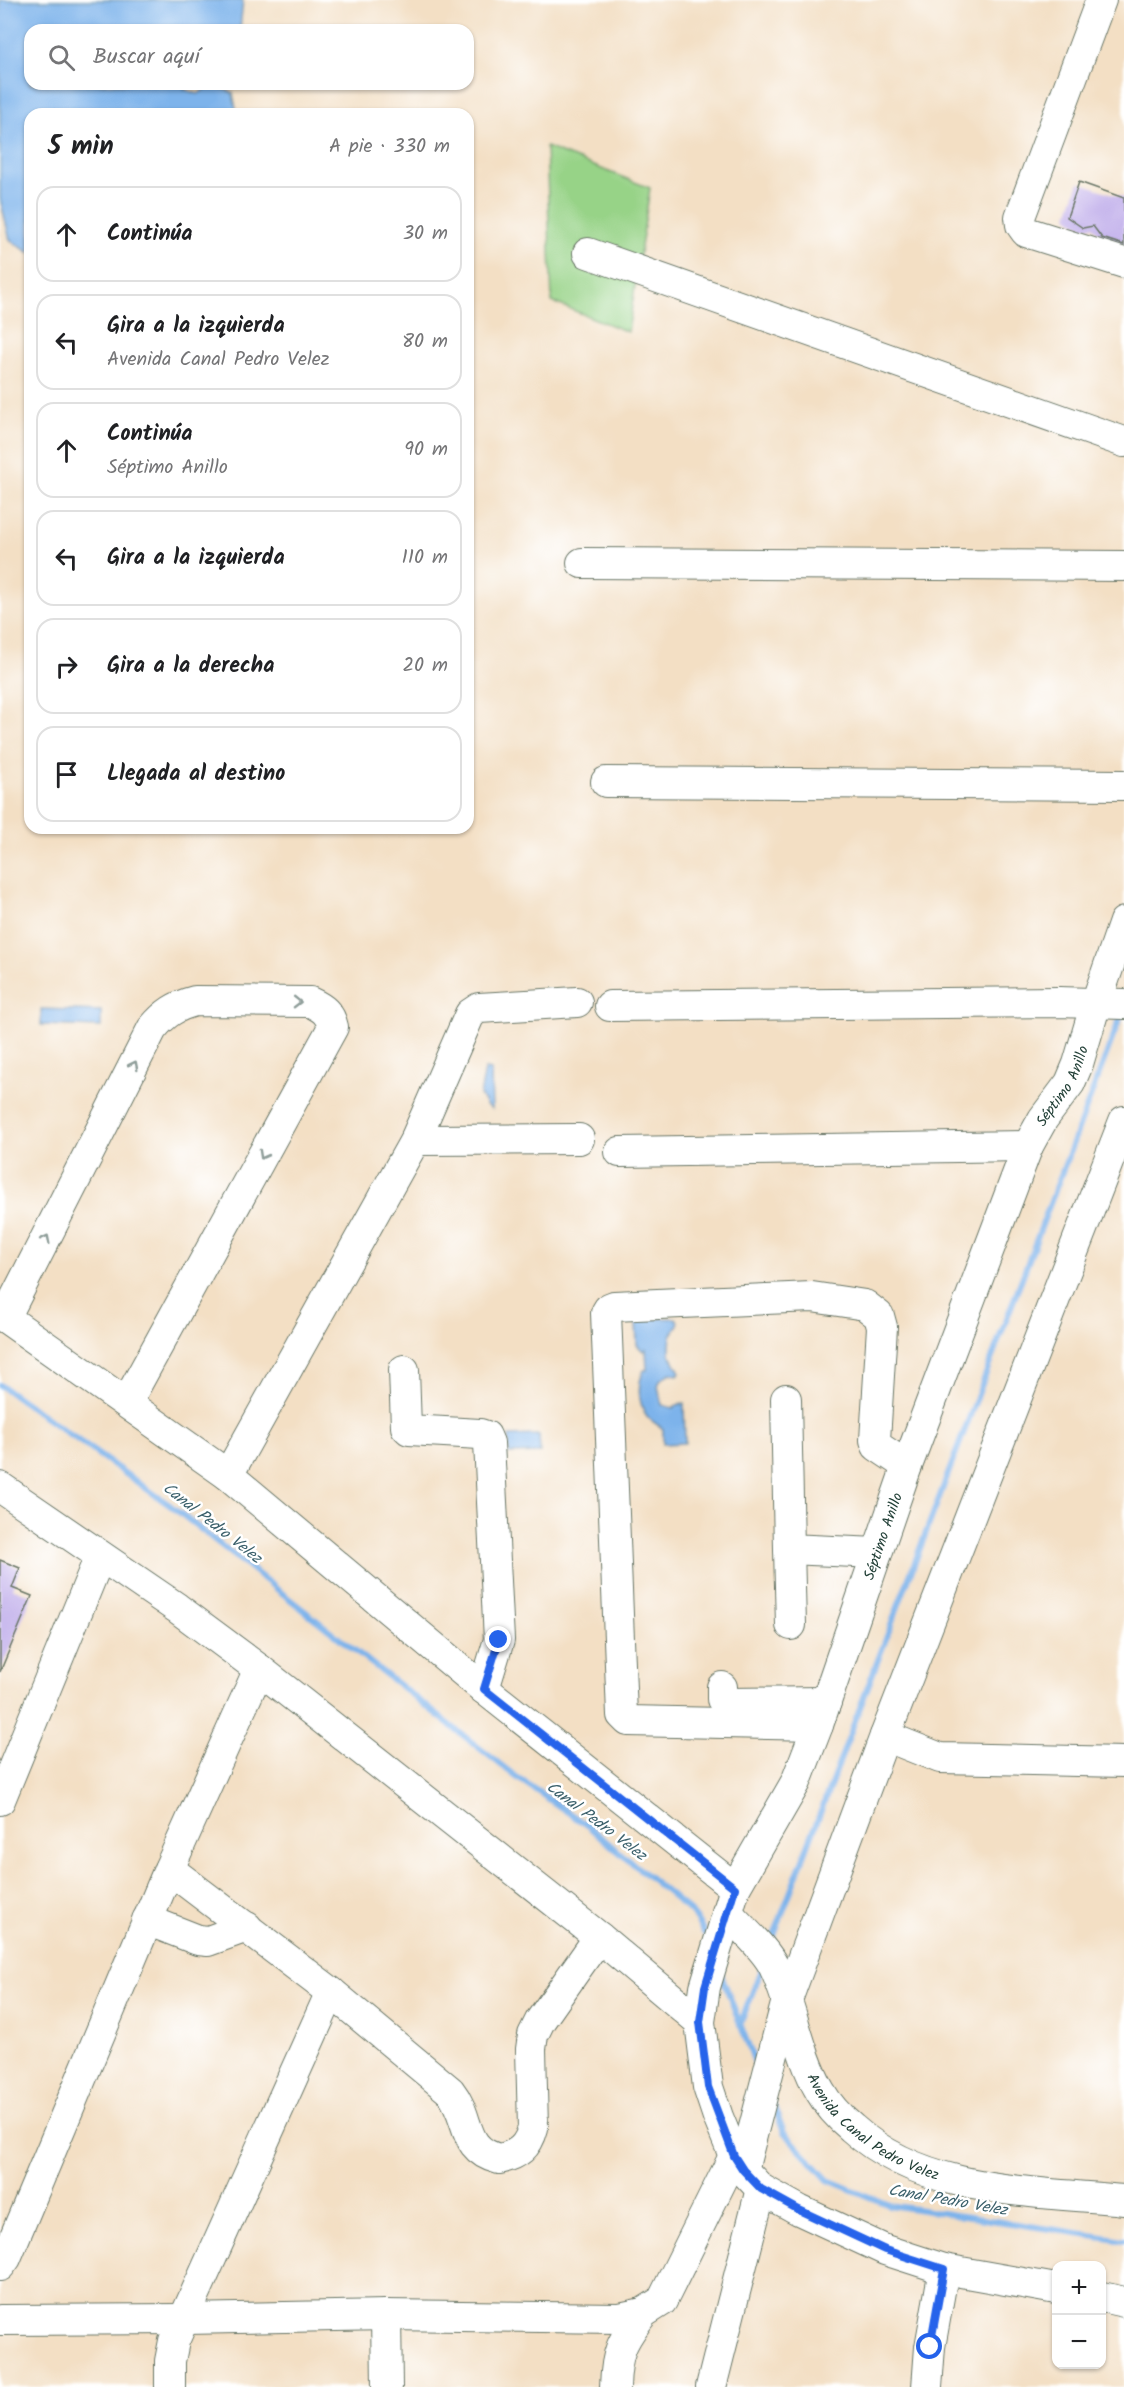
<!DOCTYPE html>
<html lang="es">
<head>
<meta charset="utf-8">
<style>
  :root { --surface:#fff; --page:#f2f2f2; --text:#202124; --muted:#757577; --line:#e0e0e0 }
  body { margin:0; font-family:Kalam,sans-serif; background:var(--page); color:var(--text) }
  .controls { position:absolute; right:18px; bottom:18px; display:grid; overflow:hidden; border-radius:12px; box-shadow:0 2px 4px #0004 }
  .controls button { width:54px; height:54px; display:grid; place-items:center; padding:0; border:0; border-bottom:2px solid var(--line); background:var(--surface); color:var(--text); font:30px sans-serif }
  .stop { position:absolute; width:18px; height:18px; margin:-14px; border:4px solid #2563eb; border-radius:50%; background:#fff }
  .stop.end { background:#2563eb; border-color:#fff; box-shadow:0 2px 6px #0008 }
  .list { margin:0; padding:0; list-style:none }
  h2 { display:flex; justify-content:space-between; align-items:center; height:78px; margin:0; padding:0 24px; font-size:26px }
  h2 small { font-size:20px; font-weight:400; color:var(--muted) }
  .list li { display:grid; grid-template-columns:39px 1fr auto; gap:18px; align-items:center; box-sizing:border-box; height:96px; margin:0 12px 12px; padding:0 12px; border:2px solid var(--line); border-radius:18px }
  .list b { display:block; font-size:22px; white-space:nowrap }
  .list p { margin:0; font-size:20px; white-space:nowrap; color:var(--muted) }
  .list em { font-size:20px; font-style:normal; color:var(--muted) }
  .icon { flex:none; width:33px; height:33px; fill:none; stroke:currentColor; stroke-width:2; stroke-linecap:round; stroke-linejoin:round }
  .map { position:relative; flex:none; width:1124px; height:2387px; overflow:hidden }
  .search { position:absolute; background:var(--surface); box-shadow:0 2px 4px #0004; left:24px; top:24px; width:450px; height:66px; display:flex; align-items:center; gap:15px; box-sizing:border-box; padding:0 21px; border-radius:18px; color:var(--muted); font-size:22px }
  .panel { position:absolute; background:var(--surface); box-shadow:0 2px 4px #0004; left:24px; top:108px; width:450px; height:726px; border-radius:18px }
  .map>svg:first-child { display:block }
</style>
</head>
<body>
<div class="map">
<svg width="1124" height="2387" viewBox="0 0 1124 2387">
  <rect width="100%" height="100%" fill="#fff"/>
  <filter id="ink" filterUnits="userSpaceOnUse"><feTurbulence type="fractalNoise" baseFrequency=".0167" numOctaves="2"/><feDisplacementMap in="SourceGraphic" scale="12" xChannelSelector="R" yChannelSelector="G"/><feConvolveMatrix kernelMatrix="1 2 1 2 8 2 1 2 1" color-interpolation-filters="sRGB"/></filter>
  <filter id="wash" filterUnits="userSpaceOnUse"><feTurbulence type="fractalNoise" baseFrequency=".008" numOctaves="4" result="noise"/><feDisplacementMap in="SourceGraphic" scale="24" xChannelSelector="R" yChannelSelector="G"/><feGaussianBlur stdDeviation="1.35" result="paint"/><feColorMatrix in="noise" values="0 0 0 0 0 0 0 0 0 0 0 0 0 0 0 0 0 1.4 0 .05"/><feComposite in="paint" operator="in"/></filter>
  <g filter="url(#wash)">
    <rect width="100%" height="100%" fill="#f3dfc4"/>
    <!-- green -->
    <path fill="#97d387" stroke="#5b885e" stroke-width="1.5" d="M546,147L650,188L628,332L552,302Z"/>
    <!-- water -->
    <path fill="#7db3eb" stroke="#4e7890" stroke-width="1.5" d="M0,0H243L240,29L237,30H30V84H187L184,89L198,94L212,84L233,93L237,114H30V253L10,240L0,199Z
      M41,1009L101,1011V1027L41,1025Z
      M485,1069L491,1070L492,1109L486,1105L480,1095Z
      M676,1318L679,1323L671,1336L670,1345V1354L680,1372L677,1375L670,1373L660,1380L658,1386L662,1405L673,1408L684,1403L685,1443L663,1444V1429C658,1425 651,1421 647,1416C638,1404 637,1384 644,1370H647L646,1349L643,1351L637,1345L636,1322L638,1319Z
      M539,1435L540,1453L509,1454V1436Z"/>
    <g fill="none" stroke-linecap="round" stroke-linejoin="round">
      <!-- stream -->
      <path stroke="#7db3eb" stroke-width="6" d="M0,1385L171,1506L515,1776L588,1826L692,1913L708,1939
        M770,1946L1122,1013
        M721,1974L757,2068
        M740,2025L762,1967
        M772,2102L784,2132L828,2180L889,2205L1124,2240"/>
    </g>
    <g id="blocks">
      <!-- building -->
      <path fill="#baa6e8" d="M1079,182L1124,198V245L1102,238L1093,226L1083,228L1067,217Z
        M0,1560L20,1568L12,1588L32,1596L0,1672Z"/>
    </g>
  </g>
  <g filter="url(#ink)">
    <use href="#blocks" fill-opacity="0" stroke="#697666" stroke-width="1.5"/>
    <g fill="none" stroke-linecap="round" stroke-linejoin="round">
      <!-- minor casing -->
      <g stroke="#697666" stroke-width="32">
        <g id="minor">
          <path d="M1101,0L1020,217L1021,225L1026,232L1124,263"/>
          <path d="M588,253L1124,442"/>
          <path d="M582,563L1124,566"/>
          <path d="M606,782L1124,785"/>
          <path d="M610,1006L1059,1002L1124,1004"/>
          <path d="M415,1140L579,1139"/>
          <path d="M620,1152L1028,1146"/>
          <path d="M0,1314L228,1475L484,1689L735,1888"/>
          <path d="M5,1318L152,1029C165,1013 176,1006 195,1001L310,1002C323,1008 330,1013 333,1027L127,1402"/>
          <path d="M404,1370L406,1427L409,1430L480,1434L486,1436L489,1443L499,1640L484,1689"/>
          <path d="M786,1399L789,1549L877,1553"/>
          <path d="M228,1475L415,1140L470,1014L479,1008L577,1002"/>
          <path d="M0,1487L177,1608L259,1669L599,1937L700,2022"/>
          <path d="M789,1549L791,1625"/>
          <path d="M722,1687V1699L727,1703L826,1702"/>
          <path d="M818,1725L628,1721L622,1715L606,1313L609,1308L614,1306L812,1297L865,1305L879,1316L882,1327L875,1440L877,1446L907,1466"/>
          <path d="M885,1736L940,1758L1124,1762"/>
          <path d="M0,1800L100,1556"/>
          <path d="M169,1869L331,1992L450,2091C472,2119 460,2149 499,2159C518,2155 528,2147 533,2128L531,2049L533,2035L540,2021L599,1937"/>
          <path id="s1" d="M727,1912C741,1928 765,1948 774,1967C793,2007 798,2053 820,2091C828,2105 840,2118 852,2128C925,2194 1032,2191 1124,2200"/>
          <path d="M147,1920L198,1940L208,1941L247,1927"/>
          <path d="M743,2170L787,2000L885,1736L1124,1121"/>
          <path d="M0,2266L6,2258L169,1869L259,1669"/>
          <path id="s2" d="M1056,2289L944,2269L885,2250L799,2210L761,2189L743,2170L734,2156L718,2117L708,2087L700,2022L705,1987L735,1888L796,1782L818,1725L907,1466L1028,1146L1043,1119L1070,1083L1078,1064L1096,1003L1124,922"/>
          <path d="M1102,2297L1124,2302"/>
          <path d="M386,2315L387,2387"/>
          <path d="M0,2320L186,2319L386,2315L620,2318L643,2313L662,2301L734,2156"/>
          <path d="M170,2387V2361L174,2341L331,1992"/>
          <path d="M615,2387C616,2351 622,2341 643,2313"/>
          <path d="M711,2387L761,2189"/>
          <path d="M927,2387L930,2347L944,2269"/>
        </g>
      </g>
      <!-- minor -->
      <use href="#minor" stroke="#fff" stroke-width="30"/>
    </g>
    <!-- one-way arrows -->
    <defs><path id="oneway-chevron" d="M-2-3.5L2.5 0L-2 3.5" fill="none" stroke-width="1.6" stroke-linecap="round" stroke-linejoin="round" transform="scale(1.5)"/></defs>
    <g stroke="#8f9e9a">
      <use href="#oneway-chevron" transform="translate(297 1002) rotate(1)"/>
      <use href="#oneway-chevron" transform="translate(134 1065) rotate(-63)"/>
      <use href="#oneway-chevron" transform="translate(263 1155) rotate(119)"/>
      <use href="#oneway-chevron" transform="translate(46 1239) rotate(-63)"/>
    </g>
  </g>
  <g fill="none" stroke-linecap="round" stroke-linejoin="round" filter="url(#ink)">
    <!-- route -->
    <path stroke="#2563eb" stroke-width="8" d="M499,1640L484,1689L735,1888L705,1987L700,2022L708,2087L734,2156L743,2170L761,2189L799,2210L885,2250L944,2269L930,2347"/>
  </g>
  <g text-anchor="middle" stroke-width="5" stroke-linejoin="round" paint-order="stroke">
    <!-- street labels -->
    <g font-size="15" fill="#1f3d34" stroke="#fff">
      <text dy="5" stroke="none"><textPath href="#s2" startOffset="1504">Séptimo Anillo</textPath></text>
      <text dy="5" stroke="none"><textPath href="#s2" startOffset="1018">Séptimo Anillo</textPath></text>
      <text dy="5" stroke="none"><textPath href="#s1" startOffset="270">Avenida Canal Pedro Velez</textPath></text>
    </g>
    <!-- water labels -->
    <g font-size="16" font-style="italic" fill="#3b606b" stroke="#fff">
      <text transform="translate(213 1522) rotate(38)" y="6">Canal Pedro Velez</text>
      <text transform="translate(597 1820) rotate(37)" y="6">Canal Pedro Velez</text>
      <text transform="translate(948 2199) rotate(10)" y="6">Canal Pedro Velez</text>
    </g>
  </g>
</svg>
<div class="controls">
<button>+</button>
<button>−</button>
</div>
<div class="stop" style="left:930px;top:2347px"></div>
<div class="stop end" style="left:499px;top:1640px"></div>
<div class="search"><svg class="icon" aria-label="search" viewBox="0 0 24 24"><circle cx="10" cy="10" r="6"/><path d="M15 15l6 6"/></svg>Buscar aquí</div>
<section class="panel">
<h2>5 min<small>A pie · 330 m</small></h2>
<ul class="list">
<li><svg class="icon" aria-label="ahead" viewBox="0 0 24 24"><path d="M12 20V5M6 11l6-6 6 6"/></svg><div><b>Continúa</b></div><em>30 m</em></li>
<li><svg class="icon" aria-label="left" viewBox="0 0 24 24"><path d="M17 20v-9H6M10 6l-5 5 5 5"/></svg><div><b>Gira a la izquierda</b><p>Avenida Canal Pedro Velez</p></div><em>80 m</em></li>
<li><svg class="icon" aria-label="ahead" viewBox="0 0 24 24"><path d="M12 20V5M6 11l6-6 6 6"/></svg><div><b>Continúa</b><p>Séptimo Anillo</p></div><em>90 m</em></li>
<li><svg class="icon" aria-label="left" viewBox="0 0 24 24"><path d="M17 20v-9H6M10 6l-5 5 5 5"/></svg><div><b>Gira a la izquierda</b></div><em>110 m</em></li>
<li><svg class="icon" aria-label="right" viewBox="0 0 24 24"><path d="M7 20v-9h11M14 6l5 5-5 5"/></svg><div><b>Gira a la derecha</b></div><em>20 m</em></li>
<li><svg class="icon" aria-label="arrive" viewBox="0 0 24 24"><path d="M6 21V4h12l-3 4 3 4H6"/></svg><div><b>Llegada al destino</b></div></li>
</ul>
</section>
</div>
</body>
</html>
